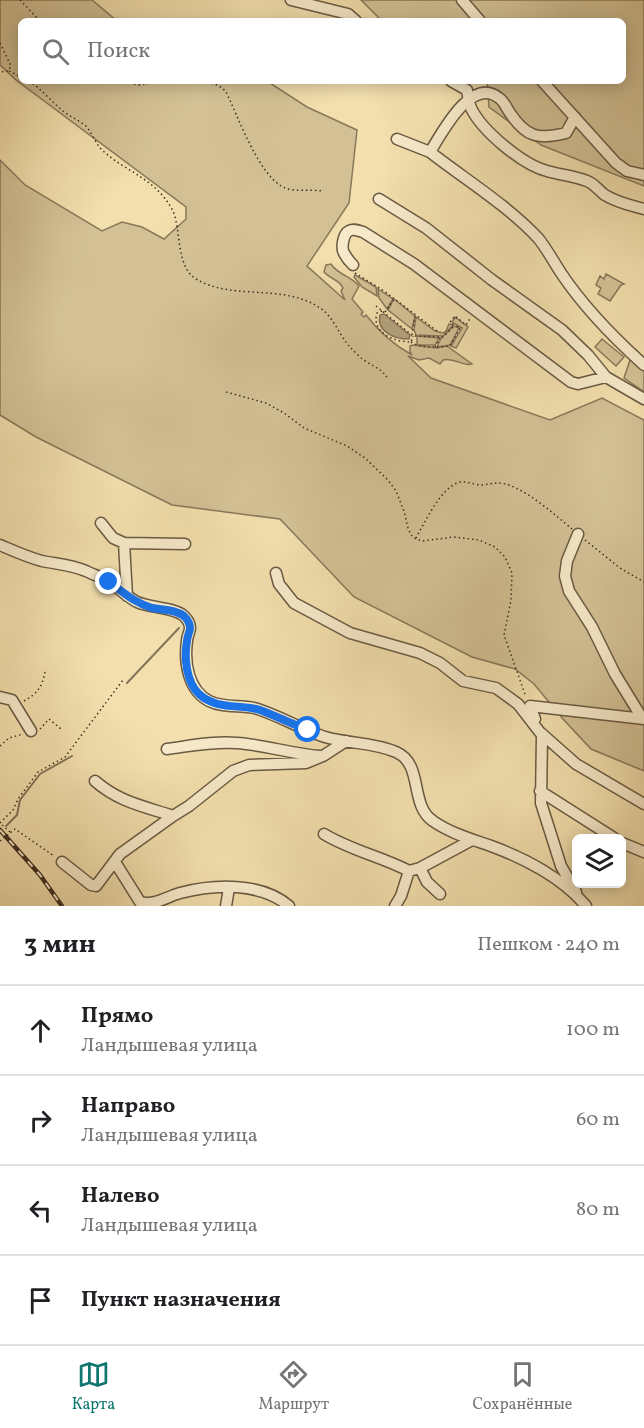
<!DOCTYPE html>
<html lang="ru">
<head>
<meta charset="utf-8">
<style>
  :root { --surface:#fff; --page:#f6f6f6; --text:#202124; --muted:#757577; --line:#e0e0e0; --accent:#0f766e }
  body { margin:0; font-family:Vollkorn,serif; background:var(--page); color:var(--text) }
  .controls { position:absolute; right:18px; bottom:18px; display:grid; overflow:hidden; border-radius:9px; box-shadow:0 3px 15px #0003 }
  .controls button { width:54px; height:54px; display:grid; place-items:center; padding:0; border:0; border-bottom:2px solid var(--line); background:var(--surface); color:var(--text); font:30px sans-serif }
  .stop { position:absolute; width:18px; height:18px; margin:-14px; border:4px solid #1a73e8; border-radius:50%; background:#fff }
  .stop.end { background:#1a73e8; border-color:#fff; box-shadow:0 2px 6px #0008 }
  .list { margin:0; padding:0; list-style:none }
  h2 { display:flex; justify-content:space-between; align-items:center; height:78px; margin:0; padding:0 24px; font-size:26px }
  h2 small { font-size:20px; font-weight:400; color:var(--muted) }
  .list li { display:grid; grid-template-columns:39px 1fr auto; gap:18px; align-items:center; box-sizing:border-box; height:90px; padding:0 24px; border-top:2px solid var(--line) }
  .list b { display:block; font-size:22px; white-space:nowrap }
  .list p { margin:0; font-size:20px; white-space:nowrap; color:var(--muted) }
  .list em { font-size:20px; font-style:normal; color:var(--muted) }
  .icon { flex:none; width:33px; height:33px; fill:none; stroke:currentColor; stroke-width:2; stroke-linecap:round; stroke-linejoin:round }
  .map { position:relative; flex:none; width:644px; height:906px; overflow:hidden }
  .search { position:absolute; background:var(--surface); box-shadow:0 3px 15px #0003; left:18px; right:18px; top:18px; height:66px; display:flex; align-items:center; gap:15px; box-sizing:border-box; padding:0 21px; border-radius:9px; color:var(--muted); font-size:22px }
  .sheet { height:438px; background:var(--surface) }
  nav { display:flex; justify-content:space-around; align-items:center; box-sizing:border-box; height:84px; border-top:2px solid var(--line); background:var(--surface); font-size:16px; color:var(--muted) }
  nav a { display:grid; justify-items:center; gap:3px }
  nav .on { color:var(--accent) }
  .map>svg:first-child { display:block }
</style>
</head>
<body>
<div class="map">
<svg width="644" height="906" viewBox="0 0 644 906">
  <rect width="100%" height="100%" fill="#f2dfad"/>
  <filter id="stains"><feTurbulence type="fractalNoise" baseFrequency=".00333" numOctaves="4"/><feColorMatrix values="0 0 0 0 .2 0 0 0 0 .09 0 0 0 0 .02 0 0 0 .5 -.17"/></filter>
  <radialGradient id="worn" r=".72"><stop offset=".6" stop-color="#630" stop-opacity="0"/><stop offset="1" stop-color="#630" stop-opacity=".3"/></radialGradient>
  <!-- green -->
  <path fill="#d3c195" stroke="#88785a" stroke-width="1.5" d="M0,0H92L117,21H21V81H267L307,107L357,130L349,203L307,266L345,300L341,291L343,288C340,280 330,279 324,272L326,265L331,264C338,275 351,276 359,286L352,299L363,312L361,314L364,317L366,315C379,332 394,345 412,355L410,352V346L413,345L437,348L447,346L472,364C464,367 453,357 443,360L440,364L429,358L419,360L408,356L431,378L550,420L602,398L644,420V771L591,749L563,719L534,684L515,669L472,657L354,597L280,519L172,505L36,437L0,415V160L25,185L102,231L122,222L142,227L164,239L186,219V207L16,80L0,65Z
    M361,0H644V186L541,145L489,107L487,81H623V21H382Z
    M606,274L624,284L621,285L610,301L598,294L601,288L596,285L600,276L604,279Z
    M355,275L376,287L377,296L362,287L354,277Z
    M378,289L393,299L387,309L379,298Z
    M394,299L415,316L412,329L388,310Z
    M416,317L435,331L443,333L446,331L449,324L453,325L443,336L416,335L414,330Z
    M455,317L468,327L456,348L451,346L462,328L452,322Z
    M454,326L459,328L450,345L437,347L441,338Z
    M417,336L439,338L435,345H417Z
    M602,339L624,357L616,366L595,347Z
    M630,360H633L644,369V392L624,378Z"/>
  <!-- water -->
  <path fill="#b4a37d" stroke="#847458" stroke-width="1.5" d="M384,314L410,335L409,339C395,339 376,332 380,315Z"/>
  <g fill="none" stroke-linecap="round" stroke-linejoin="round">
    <!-- stream -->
    <path stroke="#847458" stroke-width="2" d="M127,683L179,628
      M6,826L17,815L20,800L40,774L72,756"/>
    <!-- minor casing -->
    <g stroke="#6a5a43" stroke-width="13">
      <path id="minor" d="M291,0L348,14L356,21
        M462,0L480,21
        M451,81L467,90C468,96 469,103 471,108C482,131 523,165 547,171C561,175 574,176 587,181C595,184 599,191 605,195C618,203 630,205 644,209
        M542,81L616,163L627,171L644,175
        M397,139L430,152C441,135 471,75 499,98C504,101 507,109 510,113C526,137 538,140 566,133L575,117
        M430,152C466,180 507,205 538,238C547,249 553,261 561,273C583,306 614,338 644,365
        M379,199L426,228L492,280L562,330L588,355L606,377L644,399
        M353,265C350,262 346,257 344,253C341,248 343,234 349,231C353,228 359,231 363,232L414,264L571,382L578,384L606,377
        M101,523L113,538L124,543L185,544
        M578,534L567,561L565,576L569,591L592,627L615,674L642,718
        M124,543L127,596
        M0,545C14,551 27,557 42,561C57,564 72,565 86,571C94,575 104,578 111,583C120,589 127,597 137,602C150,608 174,607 184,616C187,619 190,623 190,628C190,632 187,636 187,641C184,662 188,690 209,701C223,708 239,705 254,708C275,713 302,730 325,737C349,744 373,742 396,752C424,764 409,805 433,821C450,833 471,839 491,846C524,858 563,878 586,906
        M276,573L279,584L294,603L350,633L420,653L440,663L463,681L496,688L518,704L542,735L541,803L561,866L576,892
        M0,697L12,700L31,731
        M535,719L530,706L644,719
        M541,733L576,764L644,804
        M167,749C190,746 214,741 237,743C265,745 292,754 320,756
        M95,781C119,802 143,806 173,816
        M540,791L614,838
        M324,834C350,850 382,857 409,871
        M622,843L644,852
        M62,862L91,885L96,886L120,854L173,816L189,806L233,771L249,765L306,763L323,756L346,741
        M115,862L140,902C155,906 166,897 180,893C214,884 261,882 289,906
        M420,868L427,882L440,894
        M226,906L229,888
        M395,906L401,896L409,871L420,868L470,841"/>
    </g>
    <!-- path -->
    <path stroke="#3d2e20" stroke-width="1.5" stroke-dasharray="1.5 3" stroke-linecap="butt" d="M20,0L40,21
      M0,43L11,66L8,71L0,72
      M9,71L21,77
      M29,81C43,90 53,104 67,114C73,118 80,121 86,126C92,133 95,142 101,149C126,173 155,177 173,211C181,229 176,267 196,279C233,301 283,283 320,308C333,316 339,335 350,347C355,352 361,359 367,362C376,368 382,369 388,379
      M121,81L139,85L162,81
      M198,81C209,83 219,83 226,92C238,116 259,177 285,188C295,192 310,189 322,191
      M355,273L384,291L437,331
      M376,306L413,336L443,337L454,326L450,322L455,316L466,325L471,317
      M382,311L377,313C371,333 395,342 411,342L413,336
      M385,312L394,299
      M412,335L415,316
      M411,342C422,349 437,347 450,346L460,328L454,325
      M435,347L440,338
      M226,392L266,403L284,413L304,428L347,446L365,458L388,480L396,491L404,511L408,528L411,535L416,539L422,541L454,537L479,540L495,547L505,557L512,573L511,600L504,635L526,697
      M416,538C425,522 440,490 457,483C464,480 472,484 480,485C486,485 492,483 498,483C520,483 555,515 572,529
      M585,540L620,568L644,582
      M24,701C38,693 42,687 45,672
      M40,729L49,719L61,729
      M0,746L9,738L23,734
      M10,832L0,823L13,810L18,799L38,772L65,757L123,680
      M0,841L15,829L54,856"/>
    <!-- minor -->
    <use href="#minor" stroke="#f7eaca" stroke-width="10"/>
    <!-- rail casing -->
    <g stroke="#3d2e20" stroke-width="4.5">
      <path id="rail" d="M0,830L40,875L62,906"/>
    </g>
    <!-- rail -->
    <use href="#rail" stroke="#f7eaca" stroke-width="2" stroke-dasharray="7" stroke-linecap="butt"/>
  </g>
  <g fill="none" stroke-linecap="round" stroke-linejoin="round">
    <!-- route -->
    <path stroke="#1a73e8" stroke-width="8" d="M109,582C123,592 135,603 152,608C162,610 175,609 184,616C187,619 190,623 190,628C190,632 187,636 187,641C184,657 186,682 199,694C216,710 240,704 260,710C276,716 292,724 308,730"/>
  </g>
  <rect width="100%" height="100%" filter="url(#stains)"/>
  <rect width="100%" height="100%" fill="url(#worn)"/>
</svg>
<div class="controls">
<button><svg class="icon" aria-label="layers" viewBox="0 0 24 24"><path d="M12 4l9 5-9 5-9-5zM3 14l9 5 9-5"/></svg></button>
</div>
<div class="stop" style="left:308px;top:730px"></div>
<div class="stop end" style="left:109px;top:582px"></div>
<div class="search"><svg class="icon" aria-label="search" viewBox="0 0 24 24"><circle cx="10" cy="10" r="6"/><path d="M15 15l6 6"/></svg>Поиск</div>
</div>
<section class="sheet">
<h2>3 мин<small>Пешком · 240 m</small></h2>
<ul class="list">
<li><svg class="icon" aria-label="ahead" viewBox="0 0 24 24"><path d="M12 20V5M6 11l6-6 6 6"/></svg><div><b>Прямо</b><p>Ландышевая улица</p></div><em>100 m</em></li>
<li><svg class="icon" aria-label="right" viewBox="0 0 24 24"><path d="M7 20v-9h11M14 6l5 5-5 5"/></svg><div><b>Направо</b><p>Ландышевая улица</p></div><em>60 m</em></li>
<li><svg class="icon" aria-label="left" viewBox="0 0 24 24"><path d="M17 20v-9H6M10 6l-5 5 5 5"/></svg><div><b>Налево</b><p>Ландышевая улица</p></div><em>80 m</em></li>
<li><svg class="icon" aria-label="arrive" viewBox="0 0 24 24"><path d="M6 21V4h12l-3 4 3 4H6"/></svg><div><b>Пункт назначения</b></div></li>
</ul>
</section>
<nav>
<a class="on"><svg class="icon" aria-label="map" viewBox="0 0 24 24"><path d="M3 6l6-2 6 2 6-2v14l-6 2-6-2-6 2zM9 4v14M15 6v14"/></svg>Карта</a>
<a><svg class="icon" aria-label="directions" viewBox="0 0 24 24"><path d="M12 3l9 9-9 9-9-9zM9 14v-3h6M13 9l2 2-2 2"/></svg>Маршрут</a>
<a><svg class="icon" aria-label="saved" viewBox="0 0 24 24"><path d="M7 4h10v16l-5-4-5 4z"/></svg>Сохранённые</a>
</nav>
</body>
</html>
